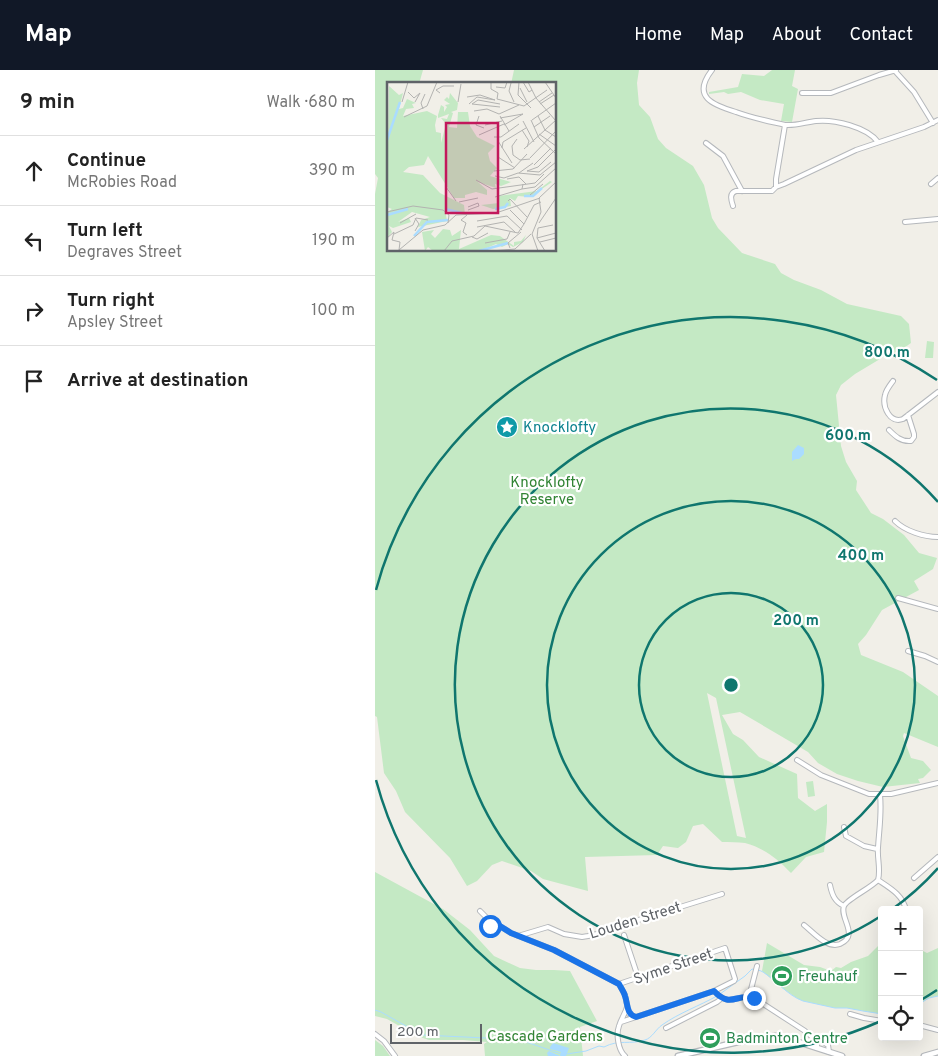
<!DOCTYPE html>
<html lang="en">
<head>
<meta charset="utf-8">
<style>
  :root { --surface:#fff; --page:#f6f6f6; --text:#222; --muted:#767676; --line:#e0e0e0; --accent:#111827 }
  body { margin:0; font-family:Overpass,sans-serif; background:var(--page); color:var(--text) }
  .controls { position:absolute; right:15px; bottom:15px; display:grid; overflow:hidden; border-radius:5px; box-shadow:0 5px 20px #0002 }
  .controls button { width:45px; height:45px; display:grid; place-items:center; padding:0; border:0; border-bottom:1px solid var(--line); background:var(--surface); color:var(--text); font:25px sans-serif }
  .scale { position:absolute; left:15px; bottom:12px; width:92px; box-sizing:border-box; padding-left:5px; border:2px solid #5f6368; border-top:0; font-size:14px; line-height:18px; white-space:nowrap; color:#5f6368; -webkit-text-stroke:4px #fff; paint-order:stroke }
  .stop { position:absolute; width:15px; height:15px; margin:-11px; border:4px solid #1a73e8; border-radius:50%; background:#fff }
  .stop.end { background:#1a73e8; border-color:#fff; box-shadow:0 1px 5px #0008 }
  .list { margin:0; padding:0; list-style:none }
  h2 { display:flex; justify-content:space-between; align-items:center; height:65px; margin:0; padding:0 20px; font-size:21px }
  h2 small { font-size:16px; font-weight:400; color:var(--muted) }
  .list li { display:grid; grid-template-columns:32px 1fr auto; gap:15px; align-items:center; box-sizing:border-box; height:70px; padding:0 20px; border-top:1px solid var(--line) }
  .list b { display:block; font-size:19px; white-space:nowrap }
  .list p { margin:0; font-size:16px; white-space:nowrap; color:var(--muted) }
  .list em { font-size:16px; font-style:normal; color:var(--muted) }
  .icon { flex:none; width:28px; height:28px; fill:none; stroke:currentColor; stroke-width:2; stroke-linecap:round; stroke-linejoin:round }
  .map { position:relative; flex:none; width:563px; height:986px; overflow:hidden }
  header { display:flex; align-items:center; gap:30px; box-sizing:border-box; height:70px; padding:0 25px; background:var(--accent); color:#fff }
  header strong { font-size:24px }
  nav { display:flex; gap:28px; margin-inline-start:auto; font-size:18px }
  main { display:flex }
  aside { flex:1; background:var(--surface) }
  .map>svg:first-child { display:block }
</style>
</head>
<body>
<header>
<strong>Map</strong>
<nav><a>Home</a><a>Map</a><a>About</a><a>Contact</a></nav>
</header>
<main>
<aside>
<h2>9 min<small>Walk · 680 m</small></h2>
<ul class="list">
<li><svg class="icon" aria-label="ahead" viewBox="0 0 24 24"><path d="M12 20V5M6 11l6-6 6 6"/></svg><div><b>Continue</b><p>McRobies Road</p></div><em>390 m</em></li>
<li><svg class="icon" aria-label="left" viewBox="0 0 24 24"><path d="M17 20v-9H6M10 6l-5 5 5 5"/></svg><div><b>Turn left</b><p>Degraves Street</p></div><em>190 m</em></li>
<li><svg class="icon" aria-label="right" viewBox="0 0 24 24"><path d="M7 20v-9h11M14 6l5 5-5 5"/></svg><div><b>Turn right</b><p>Apsley Street</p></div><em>100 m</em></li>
<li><svg class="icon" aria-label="arrive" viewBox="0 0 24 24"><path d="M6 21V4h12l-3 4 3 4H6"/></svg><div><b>Arrive at destination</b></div></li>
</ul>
</aside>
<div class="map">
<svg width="563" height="986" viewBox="0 0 563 986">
  <rect width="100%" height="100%" fill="#f1efe8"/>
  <!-- green -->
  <path fill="#c4e9c4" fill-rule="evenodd" d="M0,0H48L44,14H14V180H180V14H136L139,0H264L262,13L264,35L275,47L283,69L291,78L318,96L329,115L337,148L343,158L367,183L400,194L406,203L419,210L446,220L472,234L526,246L534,254L536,273L526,280L510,286L480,304L466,315L461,325L466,376L471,392L482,411L481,420L496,443L508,449L529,465L544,483L562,488L558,499L539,511L544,520L507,540L491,565L483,574L486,585L528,602L563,626V677L529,663L528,666L536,688L548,691L556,700L548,708L543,709L545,713L508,717L483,711L462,704L443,693L433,682L365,642L347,645L358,664L368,670L384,687L422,704L423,728L440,741L452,734V752L449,782L431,787L416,803C403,789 389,778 370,773C363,772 354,772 347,772L328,754L318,756L311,772L303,778L288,776L282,785L210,787L213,821L168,809L156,801L127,791L117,795L102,811L92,816L75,788L30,742L21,721L9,703L2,647L0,646V124L3,108L0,104ZM332,623L341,628L371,768L362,766Z
    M397,0H420L417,16L423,19L417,52L406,51L409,34L385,30L366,22L353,24L349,22L334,24V22L363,17L367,4L389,6Z
    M552,271L559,272L558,288H550Z
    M438,711L440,726L433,727L431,712Z
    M0,802L68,839L95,860L119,886L145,898L161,900H179L195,901L222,951L205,957L208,986H110L109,974L112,972L88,970H54L42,966L12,949L0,946Z
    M392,873L429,895L445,897L456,901L461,897L466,898L476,892L493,886L505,874L507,875V944L488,941L472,938H460L428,931L423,929L407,918L387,901Z
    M563,878V926L554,928L544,934V879L552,883Z
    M0,970L8,976L15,986H0Z"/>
  <!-- water -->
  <path fill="#aadcff" d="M423,375L429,378V384L424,389H421L417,391V382Z
    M178,973L194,978L191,986H173L172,983L174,981L185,986L186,982L175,979V977Z"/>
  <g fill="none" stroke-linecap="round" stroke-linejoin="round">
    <!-- stream -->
    <path stroke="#aadcff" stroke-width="1" d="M345,924L370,906L377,899C381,900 385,900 388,902C402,911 412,925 428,931L460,938H472L488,941L507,944
      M544,934L554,928L563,926
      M0,940L6,942L47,965L133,969L140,968L186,984
      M192,984L211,981L224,976L229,977C244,969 255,975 270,970C277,968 281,959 287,955C304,943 324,936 342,926"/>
    <!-- minor casing -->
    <g stroke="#b5b8bc" stroke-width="6">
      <path id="minor" d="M337,0C316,27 338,35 361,42C377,48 393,51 410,55
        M519,0L539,22L558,53
        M427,23H456L504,5L521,0
        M331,73L348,86L367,121
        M556,114L563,108
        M401,117V109L410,55C421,56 431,52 441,51C459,49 492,57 503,72
        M358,136C356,130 354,123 361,121H397L401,117L409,114L481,80L549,57L563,50
        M530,152L563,149
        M518,311C515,315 511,320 510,325C507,337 515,354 528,349L563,322
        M514,360C520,366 526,372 536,371L539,367V364L533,345
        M520,451C530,461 549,467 563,467
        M523,528L563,539
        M533,581L550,586L563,592
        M422,690L446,705L494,724H516L563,713
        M505,725C507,743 504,760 503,778C502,788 506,800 503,810C515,818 528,825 531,840
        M469,757L471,766L489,776L502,779
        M539,808L563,787
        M455,815C457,825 460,832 469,836
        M105,841L113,849
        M112 852a4 4 0 1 1 8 0a4 4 0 1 1-8 0Z
        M120,853L136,863L179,880L244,914L250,925L254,944L257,946L261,947
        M429,855C439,863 452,879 465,874C485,865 464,848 469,836C472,829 496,818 503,810
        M249,865L263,907
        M143,866L173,857L189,864L207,867L213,866L222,864L246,853L260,851L347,824
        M244,914L350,878L360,909L359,911L339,921L246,952
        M339,921C356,939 361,923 379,928L430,961L442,971V978
        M374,927L382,896
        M475,944L489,948L507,951
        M544,955L563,960
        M291,958L342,932L347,928
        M0,964L9,971L20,986
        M440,967L453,975L454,982
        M250,986C243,980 241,964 244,956C246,949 250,944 252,937"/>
    </g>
    <!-- tertiary casing -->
    <g stroke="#b5b8bc" stroke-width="7">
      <path id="tertiary" d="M303,986L363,972L400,966L414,969L467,986
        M549,986L563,982"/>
    </g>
    <!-- minor -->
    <use href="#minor" stroke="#fff" stroke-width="4"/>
    <!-- tertiary -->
    <use href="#tertiary" stroke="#fff" stroke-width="4.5"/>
  </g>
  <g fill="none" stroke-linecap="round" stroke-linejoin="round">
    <!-- route -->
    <path stroke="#1a73e8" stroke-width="6" d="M115,856L120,853L136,863L179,880L244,914C246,918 249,922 250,926C253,934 251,944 261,947L339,921C356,939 361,923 379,928"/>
  </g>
  <!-- distance rings -->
  <g fill="none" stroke="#0f766e" stroke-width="2.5">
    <circle cx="356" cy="615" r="92"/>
    <circle cx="356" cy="615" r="184"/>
    <path d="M563 798A276 276 0 0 1 516 840M506 846A276 276 0 1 1 563 432"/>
    <path d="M562 920A368 368 0 0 1 546 930M506 951A368 368 0 0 1 1 710M1 520A368 368 0 0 1 562 310"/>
  </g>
  <!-- icons -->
  <defs>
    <g id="sight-disc" transform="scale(1.125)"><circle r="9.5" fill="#0f9aa8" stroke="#fff"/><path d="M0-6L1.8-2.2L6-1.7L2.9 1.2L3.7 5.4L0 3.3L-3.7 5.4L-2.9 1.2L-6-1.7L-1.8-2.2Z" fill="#fff"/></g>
    <g id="stadium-disc" transform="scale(1.125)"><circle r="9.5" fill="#2e9e5b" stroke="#fff"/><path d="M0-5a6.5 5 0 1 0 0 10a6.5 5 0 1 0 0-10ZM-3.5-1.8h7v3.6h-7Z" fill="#fff"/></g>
  </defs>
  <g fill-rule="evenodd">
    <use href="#sight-disc" x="132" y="357"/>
    <use href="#stadium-disc" x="407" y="906"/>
    <use href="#stadium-disc" x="335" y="968"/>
  </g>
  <g text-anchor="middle" stroke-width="4.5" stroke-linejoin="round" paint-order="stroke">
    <!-- culture labels -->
    <g font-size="15" fill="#0d838f" stroke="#fff" text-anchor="start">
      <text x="148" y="362">Knocklofty</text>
    </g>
    <!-- park labels -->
    <g font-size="15" fill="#318434" stroke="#fff">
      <text x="172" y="417">Knocklofty<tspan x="172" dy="17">Reserve</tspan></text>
      <text x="170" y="971">Cascade Gardens</text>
    </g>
    <!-- street labels -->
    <g font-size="15" fill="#5f6368" stroke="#fff">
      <text transform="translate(260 850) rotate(-17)" y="5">Louden Street</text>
      <text transform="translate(298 896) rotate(-19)" y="5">Syme Street</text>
    </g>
    <!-- leisure labels -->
    <g font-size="15" fill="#27864d" stroke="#fff" text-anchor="start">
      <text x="423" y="911">Freuhauf</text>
      <text x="351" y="973">Badminton Centre</text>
    </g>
  </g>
  <!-- overview -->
  <g transform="translate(12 12)">
    <rect width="169" height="169" fill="#f1efe8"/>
    <path d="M2,4L12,13L16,11L12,27L16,26L20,17L29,21L25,22L27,26L19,27L16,34L40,29L50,34L48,43L49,50L54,51V61L59,42L54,36L60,37L62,32L51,36V33L54,23L57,25V30L60,25L58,23L63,22L57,18L60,15L62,17L63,11L71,21L70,28L64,30L66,31L62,45L70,46L71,30H81L83,44L90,55L108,64L101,71L103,79L110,86L103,94L124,100L114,104L108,102L109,106L91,100L100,108V113L89,110L78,113V116H67L41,74L37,83L22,85L16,90L36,93L53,111L77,123L78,133L58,127L60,139L31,145L34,138L43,135L25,130L11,140L22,136L24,140L6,146L2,144L5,150L0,156V130L5,127L0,125ZM163,99L165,100L143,115L131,114L128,119L123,116L124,124L106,127L94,123L112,121L111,114L150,109ZM56,147L63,148L65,154L74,148L72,167L104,153L113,154L127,164V160L134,159L139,153L136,160L126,165L121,162L115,165L109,162L93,169H46L41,165L38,169L35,150L47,148L44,152L48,156Z" fill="#c4e9c4"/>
    <path fill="none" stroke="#aadcff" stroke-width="2.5" d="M0,58L13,20M137,114H146L155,106M58,127L75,131M108,127L118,125L121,121M0,133L21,127M27,154L40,140L61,138M92,169L121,161"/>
    <path fill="none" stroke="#b3b3b1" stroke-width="1" d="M104,0V7L111,11L110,17M132,0L131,13L144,26M136,0L142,10L145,8M141,0L149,16L169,39M158,0L169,16M124,1L122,9L127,20M109,5L118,6L120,0M133,6L140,20M21,10L27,16L33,11L28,20M53,11L49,8L56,4H67M80,15L93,13L108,18M110,17L137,24L160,8M15,20L21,0M71,20L74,2M152,20L165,11M82,22L90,15L108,18M85,22L91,18L113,22M85,22L113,25M153,22L167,13M36,27L34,21L38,12M87,29L100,27L112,32L132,23M92,34L89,43L97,46M113,34L122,49M151,34L158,48L169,55M17,35L40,24L50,0M113,36L136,32M144,38L152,56L169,72M145,38L169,21M136,39L147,60M98,43L115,39M117,43L136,32M147,45L163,34M135,48L142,59L140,65M152,52L169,64M92,53L117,42M107,55H114L132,42M130,57L125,64L126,73L133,78L143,77M111,59L125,81M115,66L116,60L139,46M137,67L169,38M111,75L128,86M143,76L169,49M147,83L164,66M107,89L126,87L140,72M140,89L151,85L169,67M140,89L152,90L164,80M132,91L146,81M108,94L117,96L131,91L153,93L169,80M120,97L132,95L139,102M89,98L105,107L148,101L157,92M136,102L135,107L148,105L169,86M59,105L69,119M143,113L156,102M108,115L135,107M121,119L123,117L140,135M72,120L91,116M81,125L91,121L92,124L81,128M123,128L137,142M0,130L26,124L56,128L62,133L61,141M80,133L74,138L79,141L76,150L80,153M120,134L135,148M90,139L120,134M13,141L29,132M152,141L169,116M137,142L147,123L154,120M90,145L117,140L128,150M151,146L150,156L158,169M151,146L166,143M28,149L32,142L28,136M7,152L26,143L29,136L41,138M85,155L90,157L101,151M0,156L7,150L5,158L13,160L12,168L36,148L58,143L69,133L109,131L153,116M150,156L169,151M153,160L169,156M98,161L120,157L123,150M123,166L121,161L134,150M57,169L65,159L87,154L98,144L131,151L137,142M104,169L128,167L144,152M151,169L145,152L154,130L152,116L169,100"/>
    <path fill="#c2185b" fill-opacity="0.15" stroke="#c2185b" stroke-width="2.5" d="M59,41H111V131H59Z"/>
    <rect width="169" height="169" fill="none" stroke="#5f6368" stroke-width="2.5"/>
  </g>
  <circle cx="356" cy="615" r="8" fill="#0f766e" stroke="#fff" stroke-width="2.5"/>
  <g font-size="15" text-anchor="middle" font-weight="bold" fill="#0f766e" stroke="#fff" stroke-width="4.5" stroke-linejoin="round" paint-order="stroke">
    <text x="512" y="287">800 m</text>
    <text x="473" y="370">600 m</text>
    <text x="486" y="490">400 m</text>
    <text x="421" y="555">200 m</text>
  </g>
</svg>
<div class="controls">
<button>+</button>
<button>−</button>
<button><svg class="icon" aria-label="locate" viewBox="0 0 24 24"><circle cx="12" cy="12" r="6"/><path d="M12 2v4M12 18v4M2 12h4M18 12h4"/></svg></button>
</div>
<div class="scale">200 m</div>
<div class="stop" style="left:115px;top:856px"></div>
<div class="stop end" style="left:379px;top:928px"></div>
</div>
</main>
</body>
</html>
